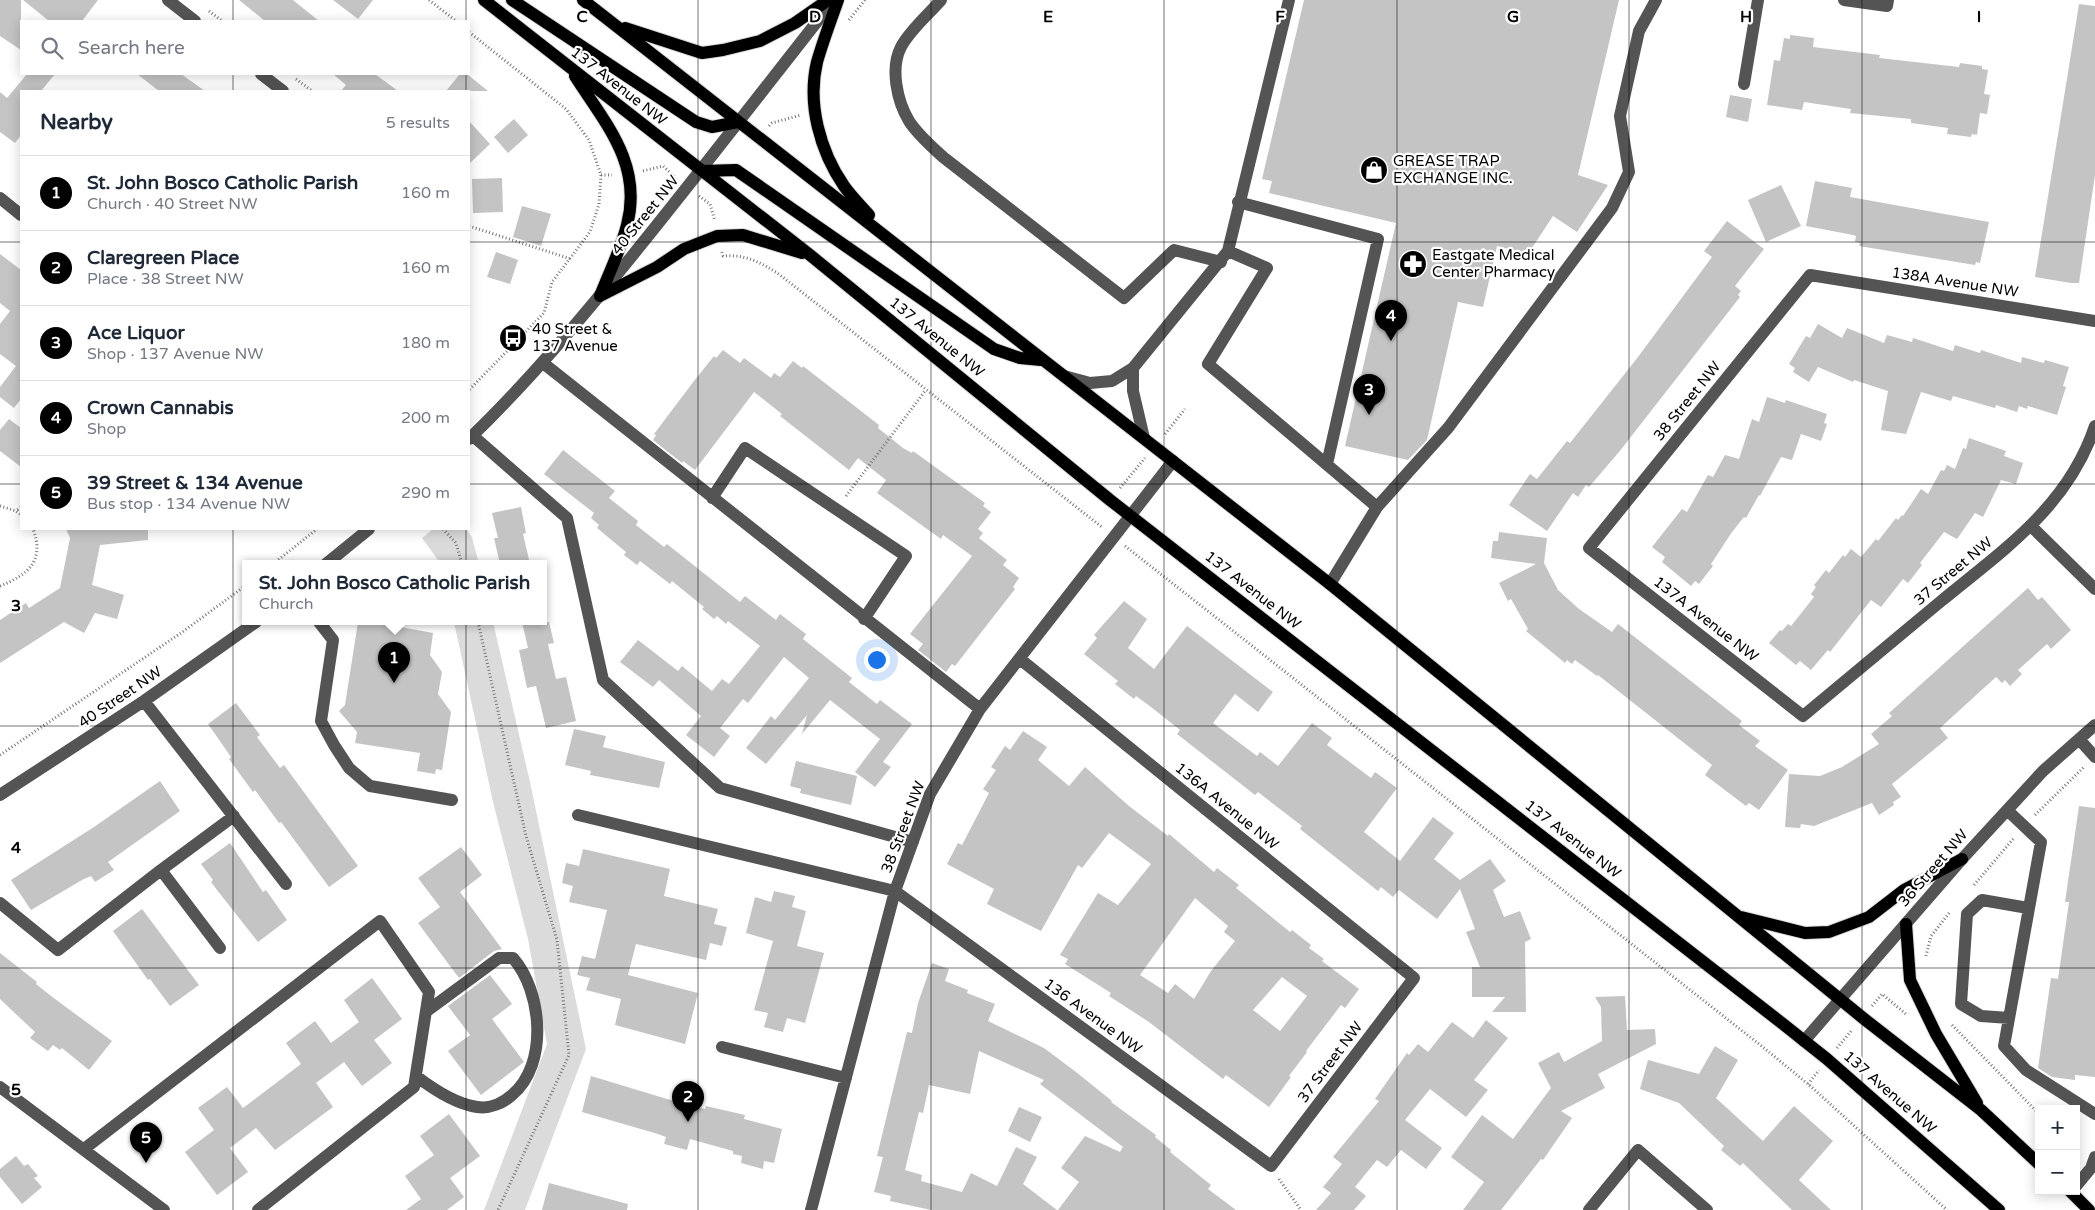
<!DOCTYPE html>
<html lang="en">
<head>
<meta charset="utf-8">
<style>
  :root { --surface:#fff; --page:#f2f2f3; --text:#1f2937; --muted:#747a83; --line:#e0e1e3; --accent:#000 }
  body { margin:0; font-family:"Varela Round",sans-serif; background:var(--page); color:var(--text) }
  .controls { position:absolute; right:15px; bottom:15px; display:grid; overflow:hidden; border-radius:0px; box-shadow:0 2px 12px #0003 }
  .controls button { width:45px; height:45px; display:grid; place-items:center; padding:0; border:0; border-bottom:1px solid var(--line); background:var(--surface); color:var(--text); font:25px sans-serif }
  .you { position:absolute; left:876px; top:659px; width:18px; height:18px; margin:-12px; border:4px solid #fff; border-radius:50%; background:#1a73e8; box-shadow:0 0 0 8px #1a73e833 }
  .badge { display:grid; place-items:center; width:32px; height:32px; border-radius:50%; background:var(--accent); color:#fff; font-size:16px; font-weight:700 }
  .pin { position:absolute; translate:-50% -41px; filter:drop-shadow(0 1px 2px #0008) }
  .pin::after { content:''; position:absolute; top:26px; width:18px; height:15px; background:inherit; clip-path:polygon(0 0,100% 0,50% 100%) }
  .popup { position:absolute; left:242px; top:560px; width:305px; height:65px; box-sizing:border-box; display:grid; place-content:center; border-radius:0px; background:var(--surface); filter:drop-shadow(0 1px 4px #0005); font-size:16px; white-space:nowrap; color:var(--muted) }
  .popup b { font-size:19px; color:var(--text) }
  .popup::after { content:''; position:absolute; left:50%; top:100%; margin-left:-10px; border:10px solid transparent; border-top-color:var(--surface) }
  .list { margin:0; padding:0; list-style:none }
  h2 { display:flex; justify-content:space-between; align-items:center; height:65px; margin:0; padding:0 20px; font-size:21px }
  h2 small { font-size:16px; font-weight:400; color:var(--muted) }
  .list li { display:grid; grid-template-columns:32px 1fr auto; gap:15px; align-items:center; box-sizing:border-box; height:75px; padding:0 20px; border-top:1px solid var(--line) }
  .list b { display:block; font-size:19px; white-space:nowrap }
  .list p { margin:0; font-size:16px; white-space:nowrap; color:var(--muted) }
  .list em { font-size:16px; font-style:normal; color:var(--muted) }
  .icon { flex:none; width:28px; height:28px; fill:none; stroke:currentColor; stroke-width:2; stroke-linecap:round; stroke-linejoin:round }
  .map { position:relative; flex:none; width:2095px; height:1210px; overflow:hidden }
  .search { position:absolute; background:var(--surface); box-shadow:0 2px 12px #0003; left:20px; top:20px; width:450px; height:55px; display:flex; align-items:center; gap:12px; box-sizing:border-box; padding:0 18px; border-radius:0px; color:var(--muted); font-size:19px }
  .panel { position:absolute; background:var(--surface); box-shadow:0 2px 12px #0003; left:20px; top:90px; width:450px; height:440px; border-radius:0px }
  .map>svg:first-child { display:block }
</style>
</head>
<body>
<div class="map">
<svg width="2095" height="1210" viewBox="0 0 2095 1210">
  <rect width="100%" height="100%" fill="#fff"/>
  <!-- green -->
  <path fill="#dbdbdb" d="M433,529H466L472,537L479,564H441L422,538Z
    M454,622H493L530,782L586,1049L525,1210H484L547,1044L528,939L493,802Z"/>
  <!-- building -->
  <path fill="#c4c4c4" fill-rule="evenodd" d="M0,0H21V50L0,36Z
    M23,0H98L82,21H49Z
    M239,0H293L319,21H265Z
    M333,0H373L358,19Z
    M1304,0H1619L1578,175L1608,185L1577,232L1553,216L1528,254L1497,246L1483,307L1458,302L1427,440L1408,460L1345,446L1396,223L1269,193L1272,181L1262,179Z
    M2079,4L2095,6V175L2079,283H2071L2035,277Z
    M1790,35L1814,38L1813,47L1880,55L1879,58L1959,67L1960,63L1982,66V69L1988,70L1984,94L1990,95L1987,114L1980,113L1977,135L1972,134L1971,137L1947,134L1948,128L1911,123V119L1850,113L1851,109L1804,102L1802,110L1767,105L1774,60L1780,61L1784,38L1790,39Z
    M27,74H55L41,91H21V135L15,143L0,132V92L7,98Z
    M137,74H181L205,91H159Z
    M333,74H375L398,91H341L346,85Z
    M460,74H467L488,91H446Z
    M1730,95L1752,99L1748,122L1726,117Z
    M514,119L528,135L508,153L494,137Z
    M469,121L490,144L469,164Z
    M502,178L503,212L473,213L472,179Z
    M1815,181L1852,188L1850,197L1989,222L1980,263L1976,262L1975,265L1859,246L1860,243L1855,242L1856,236L1853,235L1806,226Z
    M1781,185L1801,226L1766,242L1748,200Z
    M522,206L551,214L541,246L513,237Z
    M1727,221L1764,249L1735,286L1741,291L1738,295L1740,297L1619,452L1589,487L1586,485L1578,497L1573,493L1547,531L1509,505L1530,474L1537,479L1567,441L1570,443L1638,357L1712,257L1704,251Z
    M496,252L518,260L510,284L487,277Z
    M0,254L21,270V399L14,408L0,397V387L16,366L0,354V324L10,311L0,303Z
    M1818,324L1842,338L1847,328L1884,343L1887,335L1912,342L1913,338L1953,351L1955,345L1980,353L1981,350L2021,363L2022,357L2044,363L2045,360L2069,367L2063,386L2066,387L2057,415L2028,406L2027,409L2019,406L2017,412L1996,405L1995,408L1953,396L1951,401L1921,392L1906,434L1881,430L1888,391L1854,380L1853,382L1818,367L1809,382L1793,372L1795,368L1789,364L1806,336L1810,338Z
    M723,350L740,363L744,358L771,378L774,373L780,377L793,361L802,368L803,366L879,425L878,428L903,448L912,453L913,451L985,503L983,506L991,512L978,529L983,533L979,538L1007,560L1003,565L1019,578L1013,587L1015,589L955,666L952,664L946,672L918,650L923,644L910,634L972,556L943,535L941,539L877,493L886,480L858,458L849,470L780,416L782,414L754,392L695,470L683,461L682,463L653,440L656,435L654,434L694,381L714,356L716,358Z
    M1767,397L1785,403L1786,400L1827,414L1824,423L1827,424L1821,441L1801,434L1792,460L1781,457L1760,496L1759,495L1746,518L1744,517L1732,532L1711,564L1713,566L1699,584L1695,581L1691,586L1662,562L1665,557L1652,547L1682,509L1687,512L1708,475L1713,477L1725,455L1739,459L1752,419L1759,422Z
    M9,419L21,428V467L0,451V430Z
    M1969,438L2006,451L2004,456L2023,463L2016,484L2001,480L1983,517L1975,513L1957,539L1944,532L1920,563L1922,565L1908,583L1903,579L1881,607L1871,600L1830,652L1828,650L1811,670L1800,661L1796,665L1769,643L1780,630L1782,631L1788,624L1791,626L1814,597L1811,594L1816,587L1814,585L1826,570L1829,573L1843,555L1845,557L1851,549L1861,557L1876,539L1878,541L1896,518L1898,520L1902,515L1903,516L1921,489L1928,494L1941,470L1944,471L1947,465L1955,469L1963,448L1966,449Z
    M563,450L615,491L609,498L638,521L636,525L664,547L667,544L740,602L745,596L776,620L780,614L806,634L803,639L852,678L849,682L877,704L880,700L912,724L883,762L891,767L875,787L855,772L880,739L830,700L802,734L807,715L766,764L746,748L771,716L775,720L809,678L784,657L748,703L743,699L720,728L730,736L714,757L686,735L701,716L659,680L653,687L620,662L638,640L678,671L682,666L712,691L722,679L729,684L760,646L728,621L726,624L717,616L714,619L702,609L704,607L672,581L670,584L640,561L637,565L624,555L626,552L597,528L599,525L591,518L594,513L544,474Z
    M521,507L526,533L523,534L530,564H500L494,538H498L492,513Z
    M66,529H148V540L100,545L92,585L124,595L117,619L95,613L84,633L64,622L0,663V620L26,603L29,608L60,588L70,538Z
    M1499,532L1547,538L1544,563L1558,590L1579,609L1612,632L1618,624L1742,721L1739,725L1760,741L1755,746L1788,770L1759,810L1749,803L1746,806L1705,775L1712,765L1598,675L1597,676L1575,660L1572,664L1567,660L1565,663L1526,631L1528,629L1511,599L1508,601L1499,583L1536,564L1491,558L1493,541H1498Z
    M2028,588L2038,600L2042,597L2071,630L2051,649L2047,644L2018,670L2022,674L2010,686L2005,680L2002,683L1996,677L1940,728L1948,738L1892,784L1901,797L1893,802L1894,805L1879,815L1872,803L1814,826L1801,824L1800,828L1785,827L1789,774L1820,776L1842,767L1879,744L1871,734L1892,716L1889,713Z
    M1124,601L1147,619L1128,648L1154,669L1187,626L1273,692L1258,712L1235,694L1213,723L1257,756L1260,752L1278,766L1312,723L1332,738L1327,745L1371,778L1375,772L1397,788L1364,832L1400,861L1433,817L1454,833L1434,859L1460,880L1490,859L1506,881L1493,890L1504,917L1520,911L1531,939L1525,942L1526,1012H1492L1505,997H1472V967H1480L1466,932L1475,929L1460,889L1437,919L1399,890L1393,897L1381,887L1378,891L1300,829L1302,826L1272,803L1258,792L1255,795L1177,734L1180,730L1151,707L1136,696L1134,699L1115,684L1118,681L1084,654L1097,638L1094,635Z
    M358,622H392L395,626L433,633L430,655L442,672L438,694L451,712L442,770L436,769L435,774L417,771L420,753L355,743L357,732L339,711L345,705Z
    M522,622H549L554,643L548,644L556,679L566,677L576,721L546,728L536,686L527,688L519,650L528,648Z
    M236,703L260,735L257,737L280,768L284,765L358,866L329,887L281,822L279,823L255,790L253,792L229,759L231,757L208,724Z
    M574,729L606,736L603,747L665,762L659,788L590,775L591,771L565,765Z
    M1023,731L1047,747L1038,760L1069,786L1085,767L1129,806L1168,836L1169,834L1214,872L1217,868L1239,885L1236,888L1290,932L1292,930L1311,945L1309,948L1324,959L1322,961L1359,989L1345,1008L1341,1005L1306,1051L1307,1052L1289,1076L1291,1077L1269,1107L1226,1075L1223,1079L1149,1022L1109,996L1111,993L1065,964L1068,959L1060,955L1098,893L1118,905L1151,864L1109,833L1082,868L1078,865L1041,931L987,904L994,889L947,864L958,843L962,845L989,793L983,789L996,770L991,767L1005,746L1010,750ZM1195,898L1228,926L1224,932L1235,941L1211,971L1194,999L1175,984L1168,993L1140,975ZM1282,977L1307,996L1280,1031L1253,1010Z
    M796,761L857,776L851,805L800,793L801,789L790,786Z
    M160,781L180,811L108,862L114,870L95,882L91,876L82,880L31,910L11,880L94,827Z
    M2079,806L2095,808V1077L2075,1075V1080L2052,1077L2038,1068L2051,978L2058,979L2069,902H2065Z
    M230,843L263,892L266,890L287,920L258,942L217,890L211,882L213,880L201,864Z
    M461,847L482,875L460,892L502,949L494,951L459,978L418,923L440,907L418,878Z
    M583,849L670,869L664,896L718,909L714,924L727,927L722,946L710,943L706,960L636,944L628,975L698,993L685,1044L615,1025L621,999L586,990L590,978L577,975L582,956L595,959L607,910L569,902L573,886L562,883L566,863L579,866Z
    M774,891L795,896L792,907L806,911L797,946L824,953L805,1023L787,1018L783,1032L764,1027L768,1013L754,1010L773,941L746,933L755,897L771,902Z
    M142,909L199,985L170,1006L150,979L148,980L113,931Z
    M0,953L37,982L36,984L51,996L112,1041L89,1070L62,1048L60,1050L53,1045L48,1051L30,1038L35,1032L0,999Z
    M932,963L949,969L945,981L968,990L967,993L995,1004L988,1021L1044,1048L1076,1072L1112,1101L1111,1102L1156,1135L1155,1137L1171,1150L1170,1152L1211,1185L1208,1189L1236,1210H1058L1079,1182L1061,1168L1085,1136L1120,1152L1123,1147L1040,1084L1044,1080L979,1051L970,1094L929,1085L923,1113L919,1112L905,1170L922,1175L921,1181L962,1192L971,1173L997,1186L1016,1147L1037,1157L1023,1184L1057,1210H931L890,1201L891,1196L874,1192L883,1157L877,1156L907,1032L912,1033L918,1003Z
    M490,975L512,1004L492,1019L524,1062L481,1095L448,1051L470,1035L448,1006Z
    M372,978L402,1019L374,1040L392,1063L362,1086L344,1062L316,1083L333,1107L275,1150L256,1128L230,1148L248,1172L217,1195L185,1152L214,1130L198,1108L227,1087L243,1108L301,1064L286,1043L315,1021L331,1043L359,1022L344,1000Z
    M1625,996L1627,1030L1655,1029L1656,1044L1598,1074L1605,1088L1561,1111L1572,1118L1543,1160L1541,1159L1501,1210H1463L1484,1182L1451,1157L1482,1115L1513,1139L1551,1088L1538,1063L1559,1052L1564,1062L1602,1041L1601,1007L1595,997Z
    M1486,1020L1508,1038L1474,1080L1488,1090L1466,1117L1430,1089L1405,1120L1442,1148L1426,1169L1401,1150L1387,1167L1377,1160L1355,1187L1366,1196L1354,1210H1316L1331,1193L1323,1187L1342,1164L1333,1157L1379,1101L1375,1099L1407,1053L1409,1055L1418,1044L1428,1052L1452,1022L1473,1038Z
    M1715,1046L1738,1060L1716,1098L1763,1141L1794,1106L1833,1141L1799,1180L1831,1210H1792L1743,1163L1740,1166L1721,1150L1724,1146L1679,1103L1640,1089L1648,1060L1699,1074Z
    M591,1076L687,1105L705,1109L706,1106L745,1115L744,1119L782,1129L774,1163L764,1161L763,1169L741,1163L742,1156L733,1154V1151L690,1139L687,1150L664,1144L666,1137L658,1134L582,1112Z
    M1019,1107L1042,1117L1030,1142L1008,1131Z
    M449,1114L480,1156L450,1178L464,1197L447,1210H406L421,1199L405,1176L434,1155L420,1136Z
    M16,1156L24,1166L28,1164L38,1176L34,1178L42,1187L22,1204L0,1177V1169Z
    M549,1183L628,1204L627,1210H542Z"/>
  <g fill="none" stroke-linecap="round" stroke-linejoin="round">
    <!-- major casing -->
    <g stroke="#dbdbdb" stroke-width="14">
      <path id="major" d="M484,0L810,255L1110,500L1783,1024L1827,1059L1999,1210
        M512,0L696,122L712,127L738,122
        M583,0L1330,584L1863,1018L1981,1110L2039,1164
        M838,0C831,20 823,41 817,62C807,104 820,151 844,186C851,196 861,206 869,215
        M625,28L702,53L723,50L760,41L795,23L828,0
        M575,76C605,123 643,164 627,225C621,249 609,273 600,296
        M702,171L736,170L994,349L1020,358L1041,360
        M600,296L657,267L684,249L717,236L743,235L802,253
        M1741,917L1805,933L1829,932L1869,917L1904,890L1962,859
        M1906,924L1910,980L1936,1034L1977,1103
        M2070,1191L2089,1210"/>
    </g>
    <!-- path -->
    <path stroke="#767676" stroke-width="3" stroke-dasharray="1 2.5" stroke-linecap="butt" d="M429,0L456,21
      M209,11L222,21
      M849,20L865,0
      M469,32L566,109L589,140L601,175L599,204L590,232L552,282L544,313L469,390
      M296,79L312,91
      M769,126L772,123L801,115
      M643,171L663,166L675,177
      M601,175H612
      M699,196L710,204L715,221
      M469,226L571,259
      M722,252L723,256C746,254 762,263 780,275L1103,528
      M1165,434L1185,409
      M1120,488L1145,458
      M846,496L925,391
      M0,506L16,511
      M21,507L16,511L21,515
      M443,529L456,543L462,564
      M1125,546L1764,1048L1808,1084L1947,1210
      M273,564L317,529
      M0,586C28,575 45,561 33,529
      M478,622L526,836L557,940L569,1055L498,1210
      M0,755L181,633L245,586
      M2035,815L2084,767
      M1974,885L2014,838
      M1926,956L1931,936L1950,912
      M1872,1006L1882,994L1906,1014L1908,1013
      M1952,1025L2039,1114
      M1837,1048L1852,1030
      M1808,1084L1819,1070
      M1279,1179L1301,1210"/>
    <!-- minor -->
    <path stroke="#545454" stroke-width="12" d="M168,0L195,21
      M941,0C928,15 910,30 901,47C890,68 897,101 909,121C918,135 931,146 943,157L1124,298L1174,250L1221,262
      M1844,0L1887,6L1888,0
      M261,74L283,91
      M1744,84L1758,0
      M0,198L21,215
      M1238,202L1378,239L1327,464
      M1228,251L1267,268L1208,364L1377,507
      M2095,321L1810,275L1589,548L1803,716C1849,678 1894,640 1940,602C2003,550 2068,507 2095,426
      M543,363L980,709
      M1133,368V391L1144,438
      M1064,376L1090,383L1112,381L1133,368L1228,251L1289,0
      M472,435L567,518L603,680L720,788L913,842
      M469,439C528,382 581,319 632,256C701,171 767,85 834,0
      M712,498L745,448L906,556L864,619
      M2031,526L2095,589
      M326,564L369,529
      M1330,584L1377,507L1448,428L1612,208L1629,172L1620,116L1639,31L1656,0
      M319,622L333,640L321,721L334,745L349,768L370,786L452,800
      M144,701L286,884
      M2079,739L2095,757
      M0,795L144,701L256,622
      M2007,810L2041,842L2004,1046L2026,1070L2095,1114
      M578,815L895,891L1271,1166L1414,978L1020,659
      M161,870L234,816
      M0,903L58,950L161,870L220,948
      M2009,1018L1981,1016L1961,1004L1967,914L1982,900L2028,908
      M1804,1041L1962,859L2043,771L2095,725
      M722,1047L846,1078
      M416,1076C433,1089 456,1104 477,1107C490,1109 503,1103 512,1095C549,1064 542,991 513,958H499L427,1011
      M0,1087L164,1210
      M84,1149L380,921L429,992L414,1087L258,1210
      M2076,1186L2091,1168L2095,1157
      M811,1210L895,891L930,794L980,709L1173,461
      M1589,1210L1638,1150L1707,1210"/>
    <!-- major -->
    <use href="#major" stroke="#000" stroke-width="12"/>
  </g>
  <!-- grid -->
  <path fill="none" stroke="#000" stroke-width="1" stroke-opacity="0.55" d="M233,0V21M466,0V21M698,0V1210M931,0V1210M1164,0V1210M1397,0V1210M1629,0V1210M1862,0V1210M233,74V91M466,74V91M0,242H21M469,242H2095M0,484H21M469,484H2095M233,529V1210M466,529V1210M0,726H2095M0,968H2095"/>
  <!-- icons -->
  <defs>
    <g id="shop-disc" transform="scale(1.4375)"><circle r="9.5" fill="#000" stroke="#fff"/><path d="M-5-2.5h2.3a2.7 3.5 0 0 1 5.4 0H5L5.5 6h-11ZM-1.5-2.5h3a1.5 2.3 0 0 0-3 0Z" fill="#fff"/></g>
    <g id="pharmacy-disc" transform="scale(1.4375)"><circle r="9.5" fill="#000" stroke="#fff"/><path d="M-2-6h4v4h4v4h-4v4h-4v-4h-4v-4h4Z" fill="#fff"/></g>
    <g id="bus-disc" transform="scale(1.4375)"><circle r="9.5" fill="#000" stroke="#fff"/><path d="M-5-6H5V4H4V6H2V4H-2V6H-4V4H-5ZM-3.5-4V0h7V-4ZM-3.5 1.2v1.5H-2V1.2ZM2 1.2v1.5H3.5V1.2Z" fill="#fff"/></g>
  </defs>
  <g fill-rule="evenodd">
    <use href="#shop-disc" x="1374" y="170"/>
    <use href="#pharmacy-disc" x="1413" y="264"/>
    <use href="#bus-disc" x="513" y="338"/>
  </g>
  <g text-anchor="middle" stroke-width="4.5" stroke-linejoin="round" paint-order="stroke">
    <!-- street labels -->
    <g font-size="15" fill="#000" stroke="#fff">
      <text transform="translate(619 86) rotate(38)" y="5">137 Avenue NW</text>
      <text transform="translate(645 215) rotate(-51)" y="5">40 Street NW</text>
      <text transform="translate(1955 282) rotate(9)" y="5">138A Avenue NW</text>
      <text transform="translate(937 337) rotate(39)" y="5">137 Avenue NW</text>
      <text transform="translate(1687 401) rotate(-51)" y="5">38 Street NW</text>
      <text transform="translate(1953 571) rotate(-40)" y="5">37 Street NW</text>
      <text transform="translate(1253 590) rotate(38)" y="5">137 Avenue NW</text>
      <text transform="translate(1706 619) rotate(38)" y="5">137A Avenue NW</text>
      <text transform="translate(120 697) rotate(-34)" y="5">40 Street NW</text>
      <text transform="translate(1227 806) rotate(39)" y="5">136A Avenue NW</text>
      <text transform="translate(903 827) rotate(-69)" y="5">38 Street NW</text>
      <text transform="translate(1573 839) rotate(38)" y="5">137 Avenue NW</text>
      <text transform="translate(1933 868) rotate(-49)" y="5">36 Street NW</text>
      <text transform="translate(1093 1016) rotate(36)" y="5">136 Avenue NW</text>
      <text transform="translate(1330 1062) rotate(-53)" y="5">37 Street NW</text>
      <text transform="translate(1890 1092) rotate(41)" y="5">137 Avenue NW</text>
    </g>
    <!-- poi labels -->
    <g font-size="15" fill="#000" stroke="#fff" text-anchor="start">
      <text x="1393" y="166">GREASE TRAP<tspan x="1393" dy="17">EXCHANGE INC.</tspan></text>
      <text x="1432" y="260">Eastgate Medical<tspan x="1432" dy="17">Center Pharmacy</tspan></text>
      <text x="532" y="334">40 Street &amp;<tspan x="532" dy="17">137 Avenue</tspan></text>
    </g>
  </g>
  <g font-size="16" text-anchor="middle" font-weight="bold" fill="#000" stroke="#fff" stroke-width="4.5" stroke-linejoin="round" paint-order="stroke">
    <text x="582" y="22">C</text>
    <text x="815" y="22">D</text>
    <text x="1048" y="22">E</text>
    <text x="1280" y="22">F</text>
    <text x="1513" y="22">G</text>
    <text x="1746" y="22">H</text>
    <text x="1979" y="22">I</text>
    <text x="16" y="611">3</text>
    <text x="16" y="853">4</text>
    <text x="16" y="1095">5</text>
  </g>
</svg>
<div class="controls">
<button>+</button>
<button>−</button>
</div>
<div class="you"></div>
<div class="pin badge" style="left:394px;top:683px">1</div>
<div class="popup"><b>St. John Bosco Catholic Parish</b>Church</div>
<div class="pin badge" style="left:688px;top:1122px">2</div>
<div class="pin badge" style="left:1369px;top:415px">3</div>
<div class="pin badge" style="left:1391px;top:341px">4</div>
<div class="pin badge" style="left:146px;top:1163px">5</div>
<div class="search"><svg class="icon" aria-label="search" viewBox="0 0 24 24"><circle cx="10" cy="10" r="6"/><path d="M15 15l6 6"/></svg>Search here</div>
<section class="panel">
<h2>Nearby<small>5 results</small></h2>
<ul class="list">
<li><span class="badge">1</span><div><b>St. John Bosco Catholic Parish</b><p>Church · 40 Street NW</p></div><em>160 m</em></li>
<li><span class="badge">2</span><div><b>Claregreen Place</b><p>Place · 38 Street NW</p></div><em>160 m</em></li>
<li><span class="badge">3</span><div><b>Ace Liquor</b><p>Shop · 137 Avenue NW</p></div><em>180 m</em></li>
<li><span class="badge">4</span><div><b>Crown Cannabis</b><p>Shop</p></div><em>200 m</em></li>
<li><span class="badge">5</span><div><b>39 Street &amp; 134 Avenue</b><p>Bus stop · 134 Avenue NW</p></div><em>290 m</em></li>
</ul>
</section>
</div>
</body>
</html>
